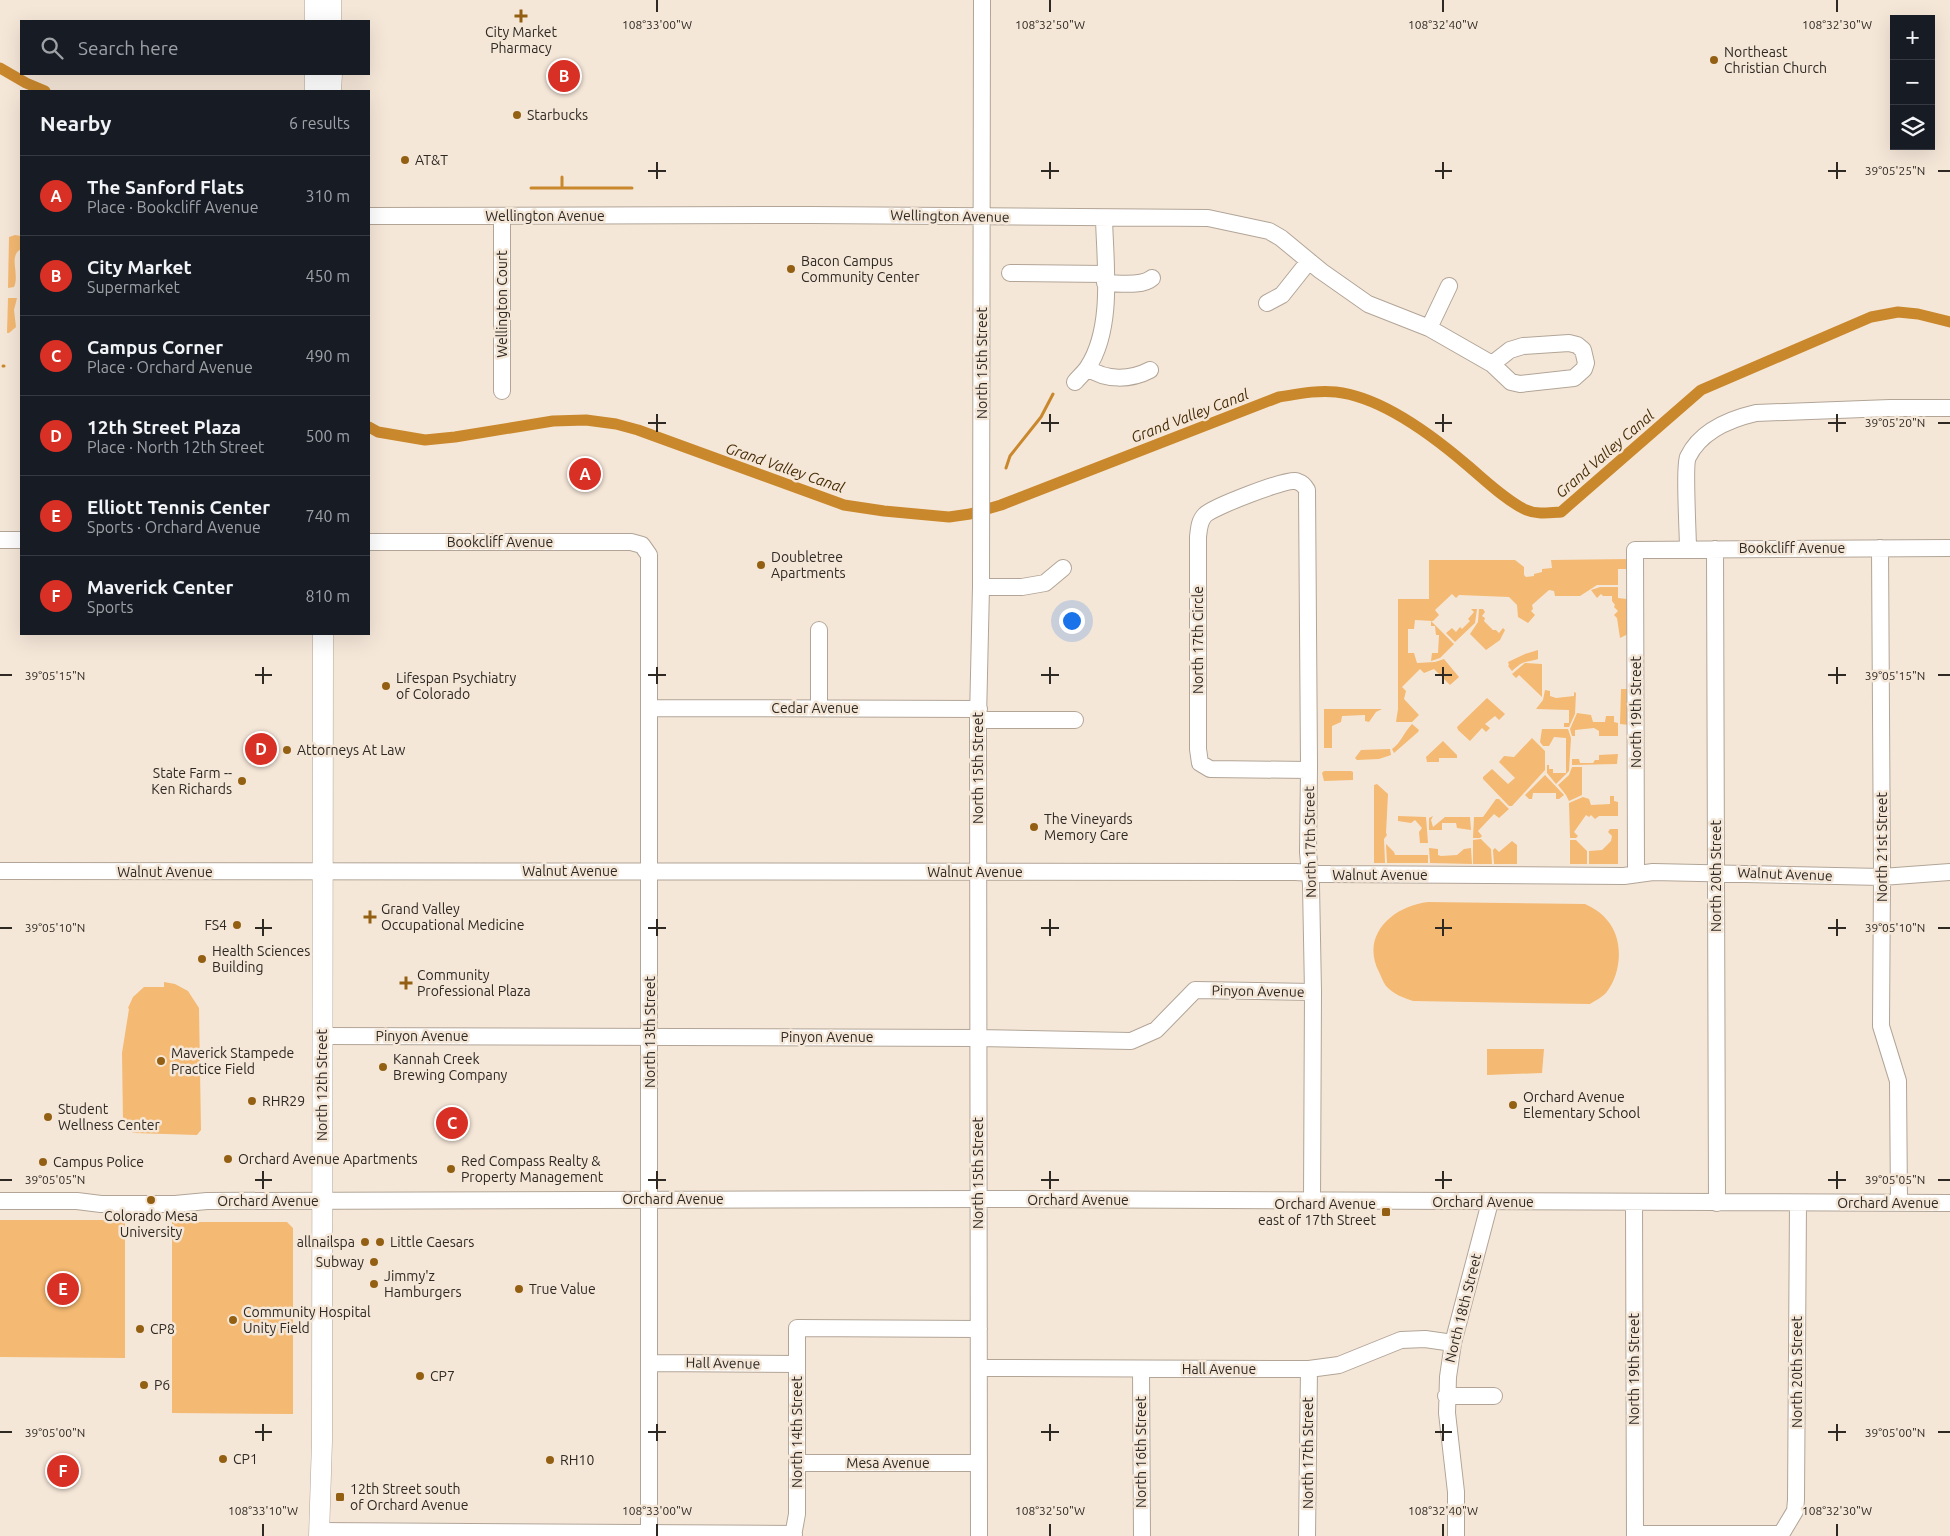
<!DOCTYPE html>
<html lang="en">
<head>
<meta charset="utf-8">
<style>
  :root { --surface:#171b24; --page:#20242c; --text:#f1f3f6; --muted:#9ea1a6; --line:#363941; --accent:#d93025 }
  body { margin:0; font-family:Ubuntu,sans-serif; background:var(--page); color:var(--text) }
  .controls { position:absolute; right:15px; top:15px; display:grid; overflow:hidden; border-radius:0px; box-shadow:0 5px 20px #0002 }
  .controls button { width:45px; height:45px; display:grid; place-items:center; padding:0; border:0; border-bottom:1px solid var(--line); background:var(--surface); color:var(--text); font:25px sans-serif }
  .you { position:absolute; left:1071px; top:620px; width:18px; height:18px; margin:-12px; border:4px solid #fff; border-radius:50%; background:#1a73e8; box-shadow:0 0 0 8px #1a73e833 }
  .badge { display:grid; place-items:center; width:32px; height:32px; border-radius:50%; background:var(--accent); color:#fff; font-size:16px; font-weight:700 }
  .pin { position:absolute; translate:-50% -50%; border:2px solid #fff; box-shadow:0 1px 5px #0006 }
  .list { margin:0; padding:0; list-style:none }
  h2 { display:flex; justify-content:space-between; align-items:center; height:65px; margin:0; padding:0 20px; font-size:21px }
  h2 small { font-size:16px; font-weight:400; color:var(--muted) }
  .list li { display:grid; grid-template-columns:32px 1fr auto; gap:15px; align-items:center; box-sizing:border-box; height:80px; padding:0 20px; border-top:1px solid var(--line) }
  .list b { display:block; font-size:19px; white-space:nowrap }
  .list p { margin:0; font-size:16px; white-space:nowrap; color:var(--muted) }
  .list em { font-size:16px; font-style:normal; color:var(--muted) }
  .icon { flex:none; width:28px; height:28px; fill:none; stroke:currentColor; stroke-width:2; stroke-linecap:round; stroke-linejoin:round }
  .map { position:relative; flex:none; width:1950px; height:1536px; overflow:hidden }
  .search { position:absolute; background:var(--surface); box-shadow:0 5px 20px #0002; left:20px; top:20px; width:350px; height:55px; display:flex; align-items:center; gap:12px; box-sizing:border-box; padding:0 18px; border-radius:0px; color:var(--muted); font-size:19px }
  .panel { position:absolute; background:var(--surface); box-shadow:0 5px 20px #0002; left:20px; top:90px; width:350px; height:545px; border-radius:0px }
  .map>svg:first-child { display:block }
</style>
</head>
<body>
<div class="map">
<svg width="1950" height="1536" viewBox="0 0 1950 1536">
  <rect width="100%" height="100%" fill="#f5e7d8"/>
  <!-- green -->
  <path fill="#f4b972" d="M15,235L21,236V249C8,256 20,274 14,287L8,288L9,237Z
    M8,298H17L14,310L16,327L9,333H7Z
    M1631,559V569H1618V585H1597L1580,596H1555L1554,591L1549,590L1532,605L1533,609L1531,611L1535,615L1528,623L1518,617L1517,605L1509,597L1459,595L1456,598L1452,594L1435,610L1439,615L1433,621L1415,620L1414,629H1408V653H1414L1417,663L1435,662L1444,659L1459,677L1450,685L1434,669L1424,673L1420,669L1402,687L1406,691L1404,699L1419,715L1412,722H1396L1398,709V599H1429V560H1515L1524,567V575L1526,577L1534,576V574L1542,572V569L1552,568L1551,560Z
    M1600,587H1618V598L1627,599L1628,634L1620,638L1617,618L1614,615L1618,611L1614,607L1615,605L1612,601V596H1603L1601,594L1597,598L1591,590Z
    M1471,609H1477L1475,623L1455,642L1446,633L1452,628L1456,632L1460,627L1462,629L1470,621L1468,619L1474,612Z
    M1479,609H1483L1485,612L1482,616L1485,618L1484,621L1493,630H1496L1499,633L1503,628L1505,630L1500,640L1486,650L1470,634L1478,622Z
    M1431,621L1454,644L1440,658L1431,661L1432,653H1438L1439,635H1436L1435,626H1431Z
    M1538,650V659C1524,663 1524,660 1512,671L1508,666L1509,665L1508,662L1525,654Z
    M1525,663L1542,664V697L1519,675L1516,678L1512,674Z
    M1621,689H1630V725L1620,724Z
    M1545,690L1550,691V696L1556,698L1574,696V692L1576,693L1575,714L1569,727H1564V723H1569V710L1536,709L1543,700Z
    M1487,698L1505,714L1499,720L1495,716L1485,724L1490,728L1486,732L1482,728L1470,741L1458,730L1457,727Z
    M1324,709H1382L1376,712L1369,722L1365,721V715L1342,716L1341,722L1332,726V748H1324Z
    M1577,713L1591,715L1593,722H1605L1606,716H1614V722L1618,723V736H1599V731L1594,728L1575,730V736H1572L1570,729Z
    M1412,724L1419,730L1418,732L1394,753L1392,749C1401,743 1404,732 1412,724Z
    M1542,729H1568L1571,738L1569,771L1556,784L1547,773V765H1549V769H1553V773H1566V738L1554,737L1549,746H1543L1540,742Z
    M1532,738L1545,751V770L1512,806H1509L1483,779V777L1492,769L1508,784L1515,778L1499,762L1504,756L1514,757Z
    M1443,741L1457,755V758H1439V762H1427L1426,757Z
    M1390,749L1391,755L1379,759L1357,760L1355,758L1361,750Z
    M1618,754L1617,764L1572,765V759H1579L1580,763H1593L1595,760H1599V755Z
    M1572,767H1582V795L1569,801L1566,795L1558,785L1569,775Z
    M1324,771H1351L1353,772V780L1324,781L1322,773Z
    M1545,775L1564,795L1559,799H1556V793H1533L1532,799H1529L1525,795Z
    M1377,784L1388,794L1386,833L1387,835L1384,839L1385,863H1374V785Z
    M1610,796H1614V801L1618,802V816H1599L1595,819L1591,815L1589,817L1586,815L1574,832L1578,836L1576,838H1570L1569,803L1583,797L1589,799L1591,805L1610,804Z
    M1496,799H1499L1509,809L1499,818L1494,814L1478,831L1482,836L1480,838H1473L1474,817H1483Z
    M1398,816L1426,817L1428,843H1420L1419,832L1422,828L1415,820L1411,823L1398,821Z
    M1433,816L1431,820L1433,827L1445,817H1470L1471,830L1457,828L1456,823H1442V830H1429V818Z
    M1610,829H1618V864H1589V851L1602,850L1611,841L1612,836L1608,832Z
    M1481,839L1491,849L1492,864H1473V840Z
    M1570,840H1576L1587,851V864H1570Z
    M1512,841L1517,845V864H1494L1493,850L1495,848L1499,852Z
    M1386,844L1394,852L1395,855H1428V863H1387Z
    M1429,848L1438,849V855L1441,856L1457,855L1464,849L1471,848L1472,864L1430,863Z
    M1428,902L1585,904C1593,908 1601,912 1607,920C1624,939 1622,973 1606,993C1602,997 1595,1001 1590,1004L1413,1001C1404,998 1393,994 1386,986C1383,982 1381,976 1379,972C1360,935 1393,906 1428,902Z
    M164,982L175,984L188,991L199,1008L201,1130L197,1135L134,1133L127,1129L123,1123L122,1053L129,1009L128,1008L133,997L144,987H164Z
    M1487,1049H1544L1542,1073L1487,1075Z
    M0,1220H125V1358L0,1357Z
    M172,1222H287L293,1228V1414L172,1413Z"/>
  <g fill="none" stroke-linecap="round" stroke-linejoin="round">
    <!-- stream -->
    <path stroke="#ca882d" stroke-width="3" d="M562,177V188
      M531,188H632
      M3,366H4
      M1006,468L1010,456L1041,417L1053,394"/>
    <!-- canal -->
    <path stroke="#ca882d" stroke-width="11" d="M0,68L26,83L45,91
      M369,427L378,432L425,440L455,437L553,421L586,420L616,424L638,430L844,505L884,511L949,517L970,514L1001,505L1279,397C1298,394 1316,390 1336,392C1382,397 1432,435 1467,465C1485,480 1503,498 1524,509C1536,515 1549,513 1561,512L1701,390L1871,317L1898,312L1918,314L1950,322"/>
    <!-- minor casing -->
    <g stroke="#b2a597" stroke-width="18">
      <path id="minor" d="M369,216L811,215L1208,218L1269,231L1281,238L1321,271L1368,304L1429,328L1492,364L1511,382L1520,384L1574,378L1584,369L1586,363L1583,350L1577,345L1569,343L1523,346L1510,350L1492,364
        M502,216V391
        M1010,273L1105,274
        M1105,283C1119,283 1142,287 1152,278
        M1267,303L1282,295L1309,261
        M1429,328L1449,286
        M1088,368C1106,381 1131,380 1150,370
        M1075,382C1079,377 1085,372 1088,367C1114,327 1105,263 1104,218
        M0,540H21
        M369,542H631L642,545L649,555V1533
        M1880,548L1882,877L1881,1026L1898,1081L1899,1202
        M1688,549C1688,535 1684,465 1688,457C1701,430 1730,419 1756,413L1890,408H1950
        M1715,549L1717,1203
        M981,587H1022L1045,583L1063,568
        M651,708L979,709
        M819,708V630
        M978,720H1075
        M1309,770L1210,769L1200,763L1198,749V537C1199,529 1199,521 1205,515C1213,507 1285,479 1296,481C1302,483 1304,485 1307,490L1309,765V770L1308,852L1311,885L1313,992L1312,1201
        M0,871L1295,872L1330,874L1624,876L1653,872L1882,877L1950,872
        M1636,874L1635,550L1950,548
        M322,1036L978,1038L1131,1041L1156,1030L1195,990L1313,992
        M0,1201H77L101,1204H175L207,1201L988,1199L1950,1203
        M1634,1203L1635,1536
        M649,1363L797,1364
        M979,1368L1309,1369L1339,1365L1401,1340L1425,1339L1453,1343
        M1141,1369L1142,1536
        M1446,1396H1494
        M797,1463H979
        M319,1531L794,1534
        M1635,1534H1780
        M793,1536L797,1514V1328L979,1329
        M979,1536L978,718L981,587L982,0
        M1307,1536L1309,1369
        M1456,1536V1492L1447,1413L1448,1377L1453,1343L1490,1202
        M1780,1536L1795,1511L1796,1500L1798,1203"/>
    </g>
    <!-- major casing -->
    <g stroke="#b2a597" stroke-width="21">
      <path id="major" d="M315,0V21
        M331,0V21
        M315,91V74
        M331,91L332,74
        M319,1536L322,1441L323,634"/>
    </g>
    <!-- minor -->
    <use href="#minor" stroke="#fff" stroke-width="16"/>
    <!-- major -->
    <use href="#major" stroke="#fff" stroke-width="20"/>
  </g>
  <!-- ticks -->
  <path fill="none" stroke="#2e2923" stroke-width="2" d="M657,0V12M1050,0V12M1443,0V12M1837,0V12M657,162V179M1050,162V179M1443,162V179M1837,162V179M648,171H666M1041,171H1059M1435,171H1452M1828,171H1846M1938,171H1950M657,414V432M1050,414V432M1443,414V432M1837,414V432M648,423H666M1041,423H1059M1435,423H1452M1828,423H1846M1938,423H1950M263,667V684M657,667V684M1050,667V684M1443,667V684M1837,667V684M0,675H12M255,675H272M648,675H666M1041,675H1059M1435,675H1452M1828,675H1846M1938,675H1950M263,919V936M657,919V936M1050,919V936M1443,919V936M1837,919V936M0,928H12M255,928H272M648,928H666M1041,928H1059M1435,928H1452M1828,928H1846M1938,928H1950M263,1171V1189M657,1171V1189M1050,1171V1189M1443,1171V1189M1837,1171V1189M0,1180H12M255,1180H272M648,1180H666M1041,1180H1059M1435,1180H1452M1828,1180H1846M1938,1180H1950M263,1424V1441M657,1424V1441M1050,1424V1441M1443,1424V1441M1837,1424V1441M0,1432H12M255,1432H272M648,1432H666M1041,1432H1059M1435,1432H1452M1828,1432H1846M1938,1432H1950M263,1524V1536M657,1524V1536M1050,1524V1536M1443,1524V1536M1837,1524V1536"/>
  <!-- markers -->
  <g fill="#936013" stroke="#f5e7d8" stroke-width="2">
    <path d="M518.5 8.5h5v5h5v5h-5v5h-5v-5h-5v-5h5z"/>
    <circle cx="1714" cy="60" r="5"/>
    <circle cx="517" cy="115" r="5"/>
    <circle cx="405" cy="160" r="5"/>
    <circle cx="791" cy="269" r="5"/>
    <circle cx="761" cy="565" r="5"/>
    <circle cx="386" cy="686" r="5"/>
    <circle cx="287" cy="750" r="5"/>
    <circle cx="242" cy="781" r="5"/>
    <circle cx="1034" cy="827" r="5"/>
    <path d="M367.5 909.5h5v5h5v5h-5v5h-5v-5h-5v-5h5z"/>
    <circle cx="237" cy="925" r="5"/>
    <circle cx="202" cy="959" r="5"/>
    <path d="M403.5 975.5h5v5h5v5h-5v5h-5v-5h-5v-5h5z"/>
    <circle cx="161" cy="1061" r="5"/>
    <circle cx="383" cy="1067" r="5"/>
    <circle cx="252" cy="1101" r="5"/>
    <circle cx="1513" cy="1105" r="5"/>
    <circle cx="48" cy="1117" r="5"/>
    <circle cx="228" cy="1159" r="5"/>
    <circle cx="43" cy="1162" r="5"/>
    <circle cx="451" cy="1169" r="5"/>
    <circle cx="151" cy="1200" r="5"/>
    <rect x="1381" y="1207" width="10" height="10" rx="2.5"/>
    <circle cx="365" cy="1242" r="5"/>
    <circle cx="380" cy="1242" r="5"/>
    <circle cx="374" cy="1262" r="5"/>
    <circle cx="374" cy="1284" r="5"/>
    <circle cx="519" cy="1289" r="5"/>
    <circle cx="233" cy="1320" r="5"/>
    <circle cx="140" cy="1329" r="5"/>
    <circle cx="420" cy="1376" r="5"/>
    <circle cx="144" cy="1385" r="5"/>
    <circle cx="223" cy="1459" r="5"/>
    <circle cx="550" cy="1460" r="5"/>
    <rect x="335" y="1492" width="10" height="10" rx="2.5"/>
  </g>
  <g text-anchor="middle" stroke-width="5" stroke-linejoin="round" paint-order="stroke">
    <!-- poi labels -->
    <g font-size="14" fill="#2e2923" stroke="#f5e7d8" text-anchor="start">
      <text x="521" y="37" text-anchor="middle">City Market<tspan x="521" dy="16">Pharmacy</tspan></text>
      <text x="1724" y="57">Northeast<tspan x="1724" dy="16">Christian Church</tspan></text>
      <text x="527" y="120">Starbucks</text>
      <text x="415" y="165">AT&amp;T</text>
      <text x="801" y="266">Bacon Campus<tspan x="801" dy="16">Community Center</tspan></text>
      <text x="771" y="562">Doubletree<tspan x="771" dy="16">Apartments</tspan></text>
      <text x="396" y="683">Lifespan Psychiatry<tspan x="396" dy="16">of Colorado</tspan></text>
      <text x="297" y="755">Attorneys At Law</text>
      <text x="232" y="778" text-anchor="end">State Farm --<tspan x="232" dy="16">Ken Richards</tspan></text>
      <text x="1044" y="824">The Vineyards<tspan x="1044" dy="16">Memory Care</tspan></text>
      <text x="381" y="914">Grand Valley<tspan x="381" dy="16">Occupational Medicine</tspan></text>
      <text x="227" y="930" text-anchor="end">FS4</text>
      <text x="212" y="956">Health Sciences<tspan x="212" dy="16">Building</tspan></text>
      <text x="417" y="980">Community<tspan x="417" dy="16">Professional Plaza</tspan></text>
      <text x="171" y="1058">Maverick Stampede<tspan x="171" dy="16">Practice Field</tspan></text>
      <text x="393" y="1064">Kannah Creek<tspan x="393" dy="16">Brewing Company</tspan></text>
      <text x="1523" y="1102">Orchard Avenue<tspan x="1523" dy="16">Elementary School</tspan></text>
      <text x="262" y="1106">RHR29</text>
      <text x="58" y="1114">Student<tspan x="58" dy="16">Wellness Center</tspan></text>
      <text x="238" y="1164">Orchard Avenue Apartments</text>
      <text x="461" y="1166">Red Compass Realty &amp;<tspan x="461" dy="16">Property Management</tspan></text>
      <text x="53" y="1167">Campus Police</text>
      <text x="1376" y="1209" text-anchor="end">Orchard Avenue<tspan x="1376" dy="16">east of 17th Street</tspan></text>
      <text x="151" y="1221" text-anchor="middle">Colorado Mesa<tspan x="151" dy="16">University</tspan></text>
      <text x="355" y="1247" text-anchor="end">allnailspa</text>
      <text x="390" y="1247">Little Caesars</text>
      <text x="364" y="1267" text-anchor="end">Subway</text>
      <text x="384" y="1281">Jimmy'z<tspan x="384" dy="16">Hamburgers</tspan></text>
      <text x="529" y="1294">True Value</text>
      <text x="243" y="1317">Community Hospital<tspan x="243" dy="16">Unity Field</tspan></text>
      <text x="150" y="1334">CP8</text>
      <text x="430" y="1381">CP7</text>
      <text x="154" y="1390">P6</text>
      <text x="233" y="1464">CP1</text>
      <text x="560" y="1465">RH10</text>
      <text x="350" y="1494">12th Street south<tspan x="350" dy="16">of Orchard Avenue</tspan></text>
    </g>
    <!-- street labels -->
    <g font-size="14" fill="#2e2923" stroke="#f5e7d8">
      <text x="545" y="221">Wellington Avenue</text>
      <text transform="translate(950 216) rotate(1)" y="5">Wellington Avenue</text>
      <text transform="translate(502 304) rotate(-90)" y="5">Wellington Court</text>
      <text transform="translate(982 363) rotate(-90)" y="5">North 15th Street</text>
      <text x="500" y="547">Bookcliff Avenue</text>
      <text x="1792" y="553">Bookcliff Avenue</text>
      <text transform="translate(1198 640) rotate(-90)" y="5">North 17th Circle</text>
      <text x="815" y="713">Cedar Avenue</text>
      <text transform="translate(1636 712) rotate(-90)" y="5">North 19th Street</text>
      <text transform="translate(978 768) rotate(-90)" y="5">North 15th Street</text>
      <text transform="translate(1310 842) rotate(-91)" y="5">North 17th Street</text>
      <text transform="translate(1882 847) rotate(-90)" y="5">North 21st Street</text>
      <text x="570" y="876">Walnut Avenue</text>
      <text x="165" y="877">Walnut Avenue</text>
      <text x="975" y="877">Walnut Avenue</text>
      <text transform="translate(1785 874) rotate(2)" y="5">Walnut Avenue</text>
      <text x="1380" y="880">Walnut Avenue</text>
      <text transform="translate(1716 876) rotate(-90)" y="5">North 20th Street</text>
      <text transform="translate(1258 991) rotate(1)" y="5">Pinyon Avenue</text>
      <text transform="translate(650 1032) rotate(-90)" y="5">North 13th Street</text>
      <text x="422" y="1041">Pinyon Avenue</text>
      <text x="827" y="1042">Pinyon Avenue</text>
      <text transform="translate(322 1085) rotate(-90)" y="5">North 12th Street</text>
      <text transform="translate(978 1173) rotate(-90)" y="5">North 15th Street</text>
      <text x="673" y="1204">Orchard Avenue</text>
      <text x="1078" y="1205">Orchard Avenue</text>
      <text x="268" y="1206">Orchard Avenue</text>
      <text x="1483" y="1207">Orchard Avenue</text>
      <text x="1888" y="1208">Orchard Avenue</text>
      <text transform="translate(1463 1308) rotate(-76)" y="5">North 18th Street</text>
      <text transform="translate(723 1363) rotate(1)" y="5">Hall Avenue</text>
      <text x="1219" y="1374">Hall Avenue</text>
      <text transform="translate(1634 1369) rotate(-90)" y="5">North 19th Street</text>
      <text transform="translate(1797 1372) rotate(-90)" y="5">North 20th Street</text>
      <text transform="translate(797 1432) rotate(-90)" y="5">North 14th Street</text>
      <text transform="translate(1141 1452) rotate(-90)" y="5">North 16th Street</text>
      <text transform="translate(1308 1453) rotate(-90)" y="5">North 17th Street</text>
      <text x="888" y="1468">Mesa Avenue</text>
    </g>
    <!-- water labels -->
    <g font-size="15" font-style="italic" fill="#482d07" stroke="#f5e7d8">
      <text transform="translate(1190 416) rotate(-21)" y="5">Grand Valley Canal</text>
      <text transform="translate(1605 454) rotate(-41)" y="5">Grand Valley Canal</text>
      <text transform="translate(785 468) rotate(19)" y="5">Grand Valley Canal</text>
    </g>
  </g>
  <g font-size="12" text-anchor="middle" fill="#2e2923" stroke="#f5e7d8" stroke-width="5" stroke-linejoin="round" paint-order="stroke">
    <text x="657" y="29">108°33'00"W</text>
    <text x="1050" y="29">108°32'50"W</text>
    <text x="1443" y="29">108°32'40"W</text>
    <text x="1837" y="29">108°32'30"W</text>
    <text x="1895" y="175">39°05'25"N</text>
    <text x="1895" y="427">39°05'20"N</text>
    <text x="55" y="680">39°05'15"N</text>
    <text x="1895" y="680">39°05'15"N</text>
    <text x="55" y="932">39°05'10"N</text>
    <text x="1895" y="932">39°05'10"N</text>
    <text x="55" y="1184">39°05'05"N</text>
    <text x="1895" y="1184">39°05'05"N</text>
    <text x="55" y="1437">39°05'00"N</text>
    <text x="1895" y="1437">39°05'00"N</text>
    <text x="263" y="1515">108°33'10"W</text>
    <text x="657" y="1515">108°33'00"W</text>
    <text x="1050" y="1515">108°32'50"W</text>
    <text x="1443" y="1515">108°32'40"W</text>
    <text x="1837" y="1515">108°32'30"W</text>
  </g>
</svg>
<div class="controls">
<button>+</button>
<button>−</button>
<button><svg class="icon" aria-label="layers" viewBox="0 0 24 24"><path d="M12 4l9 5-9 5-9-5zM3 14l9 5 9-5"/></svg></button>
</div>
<div class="you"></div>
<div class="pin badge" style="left:585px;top:474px">A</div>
<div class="pin badge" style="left:564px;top:76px">B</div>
<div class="pin badge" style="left:452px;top:1123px">C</div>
<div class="pin badge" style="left:261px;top:749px">D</div>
<div class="pin badge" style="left:63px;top:1289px">E</div>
<div class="pin badge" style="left:63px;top:1471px">F</div>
<div class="search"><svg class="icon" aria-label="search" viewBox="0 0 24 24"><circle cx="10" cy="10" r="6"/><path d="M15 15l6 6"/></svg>Search here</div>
<section class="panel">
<h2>Nearby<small>6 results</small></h2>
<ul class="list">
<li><span class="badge">A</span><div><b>The Sanford Flats</b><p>Place · Bookcliff Avenue</p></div><em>310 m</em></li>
<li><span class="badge">B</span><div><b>City Market</b><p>Supermarket</p></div><em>450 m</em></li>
<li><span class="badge">C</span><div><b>Campus Corner</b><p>Place · Orchard Avenue</p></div><em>490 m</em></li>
<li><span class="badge">D</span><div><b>12th Street Plaza</b><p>Place · North 12th Street</p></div><em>500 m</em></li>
<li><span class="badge">E</span><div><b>Elliott Tennis Center</b><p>Sports · Orchard Avenue</p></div><em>740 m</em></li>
<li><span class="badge">F</span><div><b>Maverick Center</b><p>Sports</p></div><em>810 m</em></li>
</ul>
</section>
</div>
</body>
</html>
